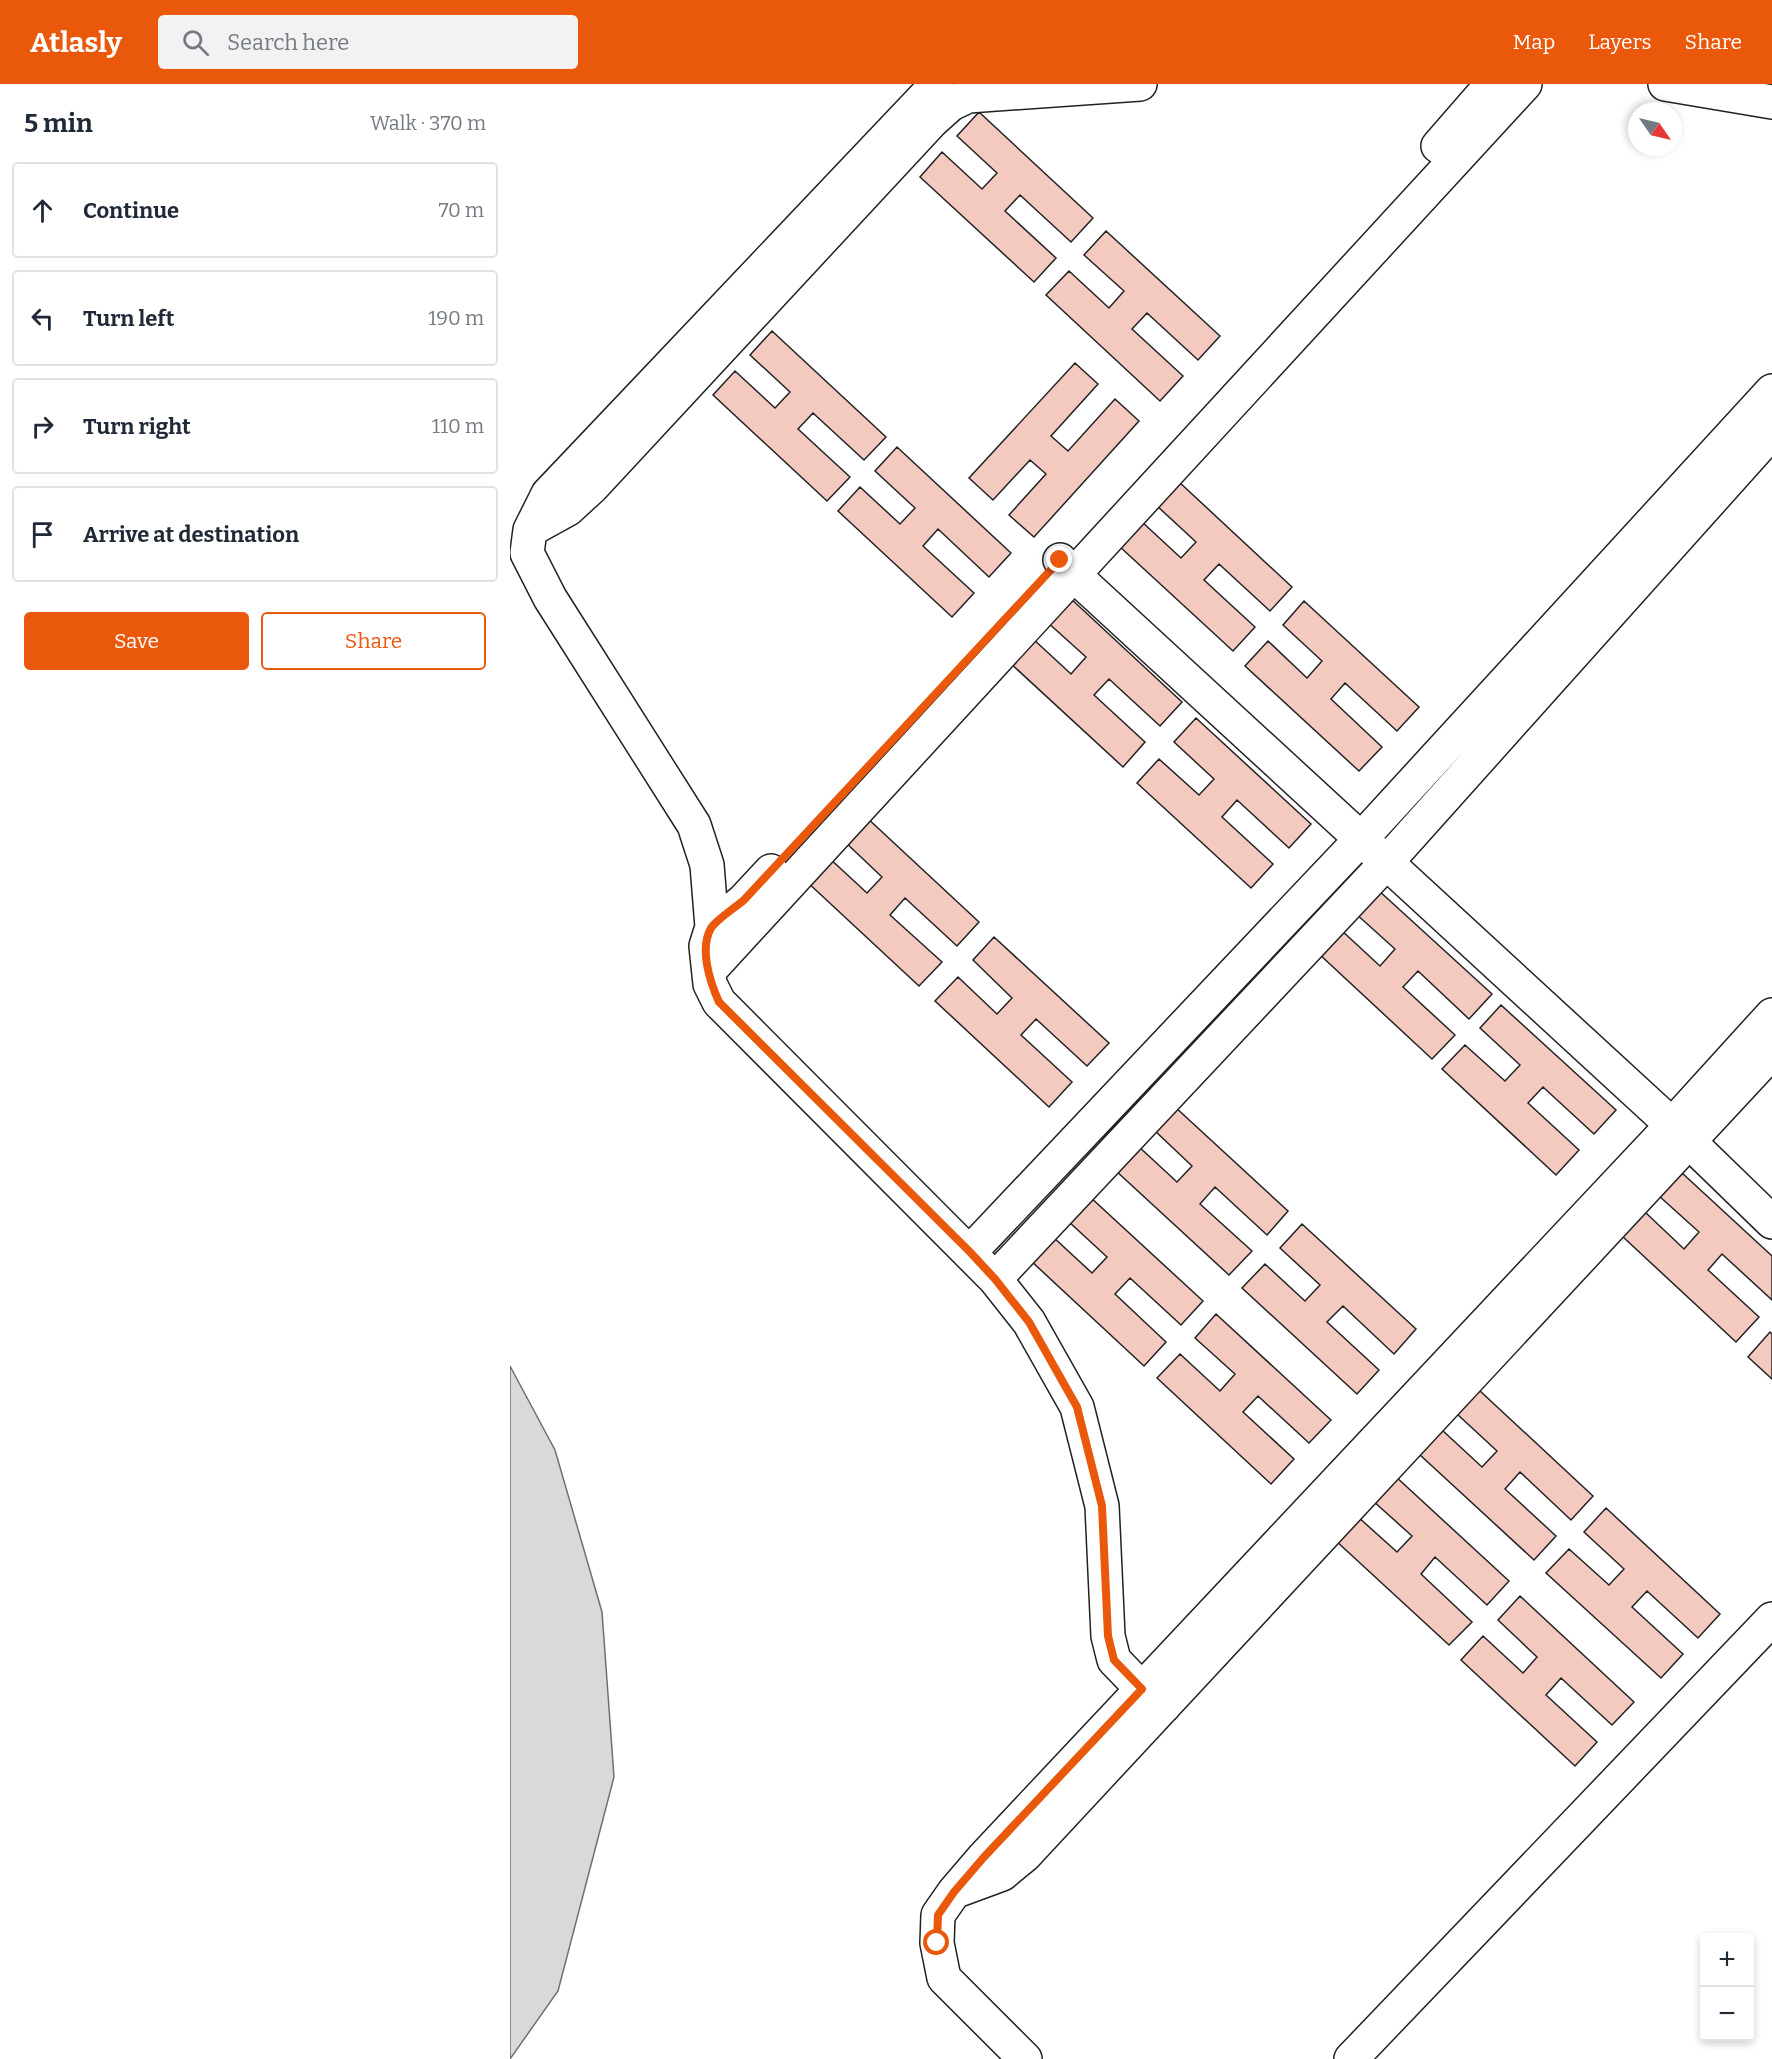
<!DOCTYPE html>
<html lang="en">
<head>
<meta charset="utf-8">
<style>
  :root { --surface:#fff; --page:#f2f2f3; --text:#1f2937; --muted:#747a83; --line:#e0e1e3; --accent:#ea580c }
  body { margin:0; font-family:Bitter,serif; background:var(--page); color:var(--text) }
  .controls { position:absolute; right:18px; bottom:18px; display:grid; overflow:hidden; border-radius:6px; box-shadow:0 3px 9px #0003 }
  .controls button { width:54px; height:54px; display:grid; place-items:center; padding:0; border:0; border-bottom:2px solid var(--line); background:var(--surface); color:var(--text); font:30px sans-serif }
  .compass { position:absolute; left:1118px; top:18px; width:54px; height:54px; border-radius:50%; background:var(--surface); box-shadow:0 3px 9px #0003; rotate:124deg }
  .stop { position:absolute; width:18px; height:18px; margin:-14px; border:4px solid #ea580c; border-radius:50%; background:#fff }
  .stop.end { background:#ea580c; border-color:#fff; box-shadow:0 2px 6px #0008 }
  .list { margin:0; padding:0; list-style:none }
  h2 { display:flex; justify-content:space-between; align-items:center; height:78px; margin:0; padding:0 24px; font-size:26px }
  h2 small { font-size:20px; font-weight:400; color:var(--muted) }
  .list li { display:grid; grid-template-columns:39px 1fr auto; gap:18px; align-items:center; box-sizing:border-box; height:96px; margin:0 12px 12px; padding:0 12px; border:2px solid var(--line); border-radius:6px }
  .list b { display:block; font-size:22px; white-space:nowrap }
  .list em { font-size:20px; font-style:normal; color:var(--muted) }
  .actions { display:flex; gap:12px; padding:18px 24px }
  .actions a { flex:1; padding:14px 0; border:2px solid var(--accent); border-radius:6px; text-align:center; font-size:21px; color:var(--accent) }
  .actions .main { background:var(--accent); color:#fff }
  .icon { flex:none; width:33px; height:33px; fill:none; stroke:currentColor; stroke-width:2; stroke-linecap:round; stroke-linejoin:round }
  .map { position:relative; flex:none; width:1262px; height:1975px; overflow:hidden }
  header { display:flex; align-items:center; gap:36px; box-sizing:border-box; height:84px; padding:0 30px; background:var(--accent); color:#fff }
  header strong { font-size:28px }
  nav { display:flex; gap:33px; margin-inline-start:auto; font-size:21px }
  .search { width:420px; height:54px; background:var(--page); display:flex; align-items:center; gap:15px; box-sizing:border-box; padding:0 21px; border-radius:6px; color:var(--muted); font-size:22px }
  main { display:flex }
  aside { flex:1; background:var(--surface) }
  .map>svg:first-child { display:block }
</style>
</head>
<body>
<header>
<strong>Atlasly</strong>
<div class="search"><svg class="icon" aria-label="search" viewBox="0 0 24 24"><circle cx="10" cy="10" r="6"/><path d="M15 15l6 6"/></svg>Search here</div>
<nav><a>Map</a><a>Layers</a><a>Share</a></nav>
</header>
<main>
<aside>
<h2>5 min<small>Walk · 370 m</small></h2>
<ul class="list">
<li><svg class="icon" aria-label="ahead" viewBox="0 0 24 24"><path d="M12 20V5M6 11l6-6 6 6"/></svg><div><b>Continue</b></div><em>70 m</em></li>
<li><svg class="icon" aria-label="left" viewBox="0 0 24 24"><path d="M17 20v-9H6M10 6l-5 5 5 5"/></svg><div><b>Turn left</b></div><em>190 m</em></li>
<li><svg class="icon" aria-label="right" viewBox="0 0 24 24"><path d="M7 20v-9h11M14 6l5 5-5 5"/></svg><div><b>Turn right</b></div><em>110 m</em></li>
<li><svg class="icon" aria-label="arrive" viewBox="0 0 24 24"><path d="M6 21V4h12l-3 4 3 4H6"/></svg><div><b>Arrive at destination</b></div></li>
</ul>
<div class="actions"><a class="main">Save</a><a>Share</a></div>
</aside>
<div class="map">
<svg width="1262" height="1975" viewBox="0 0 1262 1975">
  <rect width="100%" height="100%" fill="#fff"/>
  <!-- water -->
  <path fill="#d9d9d9" stroke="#6f6f6f" stroke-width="1.5" d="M0,1282L45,1366L92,1528L104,1693L48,1907L0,1975Z"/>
  <!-- building -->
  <path fill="#f3c9c0" stroke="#222" stroke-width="1.5" d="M469,28L583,134L561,158L510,111L495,127L546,174L524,198L410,93L432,68L472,105L487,89L447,52Z
    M596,147L710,252L688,276L637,229L622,245L673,292L650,317L536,211L559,187L599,224L614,207L574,171Z
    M262,247L376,353L354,376L303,329L288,345L340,393L317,417L203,311L225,287L265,324L280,308L240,271Z
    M565,279L588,300L541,352L558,367L605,315L629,337L524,453L499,431L536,390L520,376L483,416L459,394Z
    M387,363L501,469L479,493L428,445L413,462L464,509L442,533L328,427L350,403L390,440L405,424L365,387Z
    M668,397L782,503L760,527L709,480L694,496L745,543L723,567L609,462L631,437L671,474L686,458L646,421Z
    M558,512L672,618L650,642L599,595L584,611L635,658L613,683L498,577L521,553L561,590L576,573L536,537Z
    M794,517L909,623L887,647L835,599L821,615L872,663L849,687L735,582L758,557L797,594L812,577L773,541Z
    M686,634L801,740L779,764L727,716L712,733L763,780L741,804L627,699L649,675L689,711L704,695L664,658Z
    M355,732L469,838L447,862L395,814L380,831L432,878L409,902L295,796L317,772L357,809L372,793L333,756Z
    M867,805L982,910L959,935L908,887L893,903L945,951L922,975L808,869L830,845L870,882L885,865L845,829Z
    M484,853L599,959L577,982L526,935L511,951L562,998L539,1023L425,917L448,893L487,930L502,914L463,876Z
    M991,921L1106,1026L1084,1050L1033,1003L1018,1019L1069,1066L1046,1091L932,985L955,961L995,997L1010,981L970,944Z
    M664,1022L778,1127L757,1151L705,1103L690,1120L742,1167L719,1191L605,1086L627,1061L667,1098L682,1082L643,1045Z
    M1171,1088L1262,1172V1216L1212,1170L1198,1186L1249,1233L1226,1258L1112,1152L1135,1128L1174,1165L1189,1148L1149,1112Z
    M579,1112L693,1217L671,1241L620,1194L605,1210L656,1258L634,1282L520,1176L542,1152L582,1189L597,1173L557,1136Z
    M792,1140L906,1245L884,1270L833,1222L817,1238L869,1286L847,1310L732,1204L755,1180L795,1217L810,1201L770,1164Z
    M706,1230L821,1336L799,1359L748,1312L733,1328L784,1375L761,1400L647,1294L670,1270L710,1307L725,1290L685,1254Z
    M1260,1248L1262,1250V1295L1238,1273Z
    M969,1306L1083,1412L1061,1436L1010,1388L995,1405L1046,1452L1024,1476L909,1370L932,1346L972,1383L987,1367L947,1330Z
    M884,1391L999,1497L977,1521L925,1473L911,1490L962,1538L939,1561L825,1456L847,1432L887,1468L902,1452L862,1416Z
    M1096,1424L1210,1530L1188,1554L1137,1507L1122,1523L1173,1570L1151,1594L1036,1489L1059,1465L1099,1501L1114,1485L1074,1448Z
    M1010,1512L1124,1618L1102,1641L1051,1594L1036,1611L1087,1658L1065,1682L951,1576L973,1552L1013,1589L1027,1573L988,1536Z"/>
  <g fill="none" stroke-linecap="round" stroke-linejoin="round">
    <!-- minor casing -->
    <g stroke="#222" stroke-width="36">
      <path id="minor" d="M427,0L38,410L20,446L17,469L40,514L184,741L197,781L202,843L196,862L200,900L209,918L485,1195L519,1238L567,1323L592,1422L598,1552L604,1576L632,1605L654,1622
        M1155,0L1262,18
        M928,62L982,0
        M20,446L58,425L82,403L422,37L441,20L458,12L630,0
        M550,476L564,491L1162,1041L1262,1138
        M202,843L234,816L261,787
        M199,887L1015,0
        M460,1168L851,755L1262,307
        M485,1195L875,780L1262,348
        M446,1807L492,1790L515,1771L1262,968
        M515,1975L434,1894L427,1859L428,1831L444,1808L474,1773L1162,1041L1262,931
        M841,1975L1262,1535"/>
    </g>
    <!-- minor -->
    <use href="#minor" stroke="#fff" stroke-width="33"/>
  </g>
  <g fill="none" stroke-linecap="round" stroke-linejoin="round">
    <!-- route -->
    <path stroke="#ea580c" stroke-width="8" d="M427,1859L428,1831L444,1808L474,1773L632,1605L604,1576L598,1552L592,1422L567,1323L519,1238L485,1195L460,1168L209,918C200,898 189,865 201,844C207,835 226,823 234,816L550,476"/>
  </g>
</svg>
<div class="controls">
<button>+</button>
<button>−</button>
</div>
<svg class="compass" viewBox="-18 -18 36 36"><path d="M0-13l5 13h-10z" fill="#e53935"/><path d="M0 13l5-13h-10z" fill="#747a83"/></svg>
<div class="stop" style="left:427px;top:1859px"></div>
<div class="stop end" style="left:550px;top:476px"></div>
</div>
</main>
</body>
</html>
